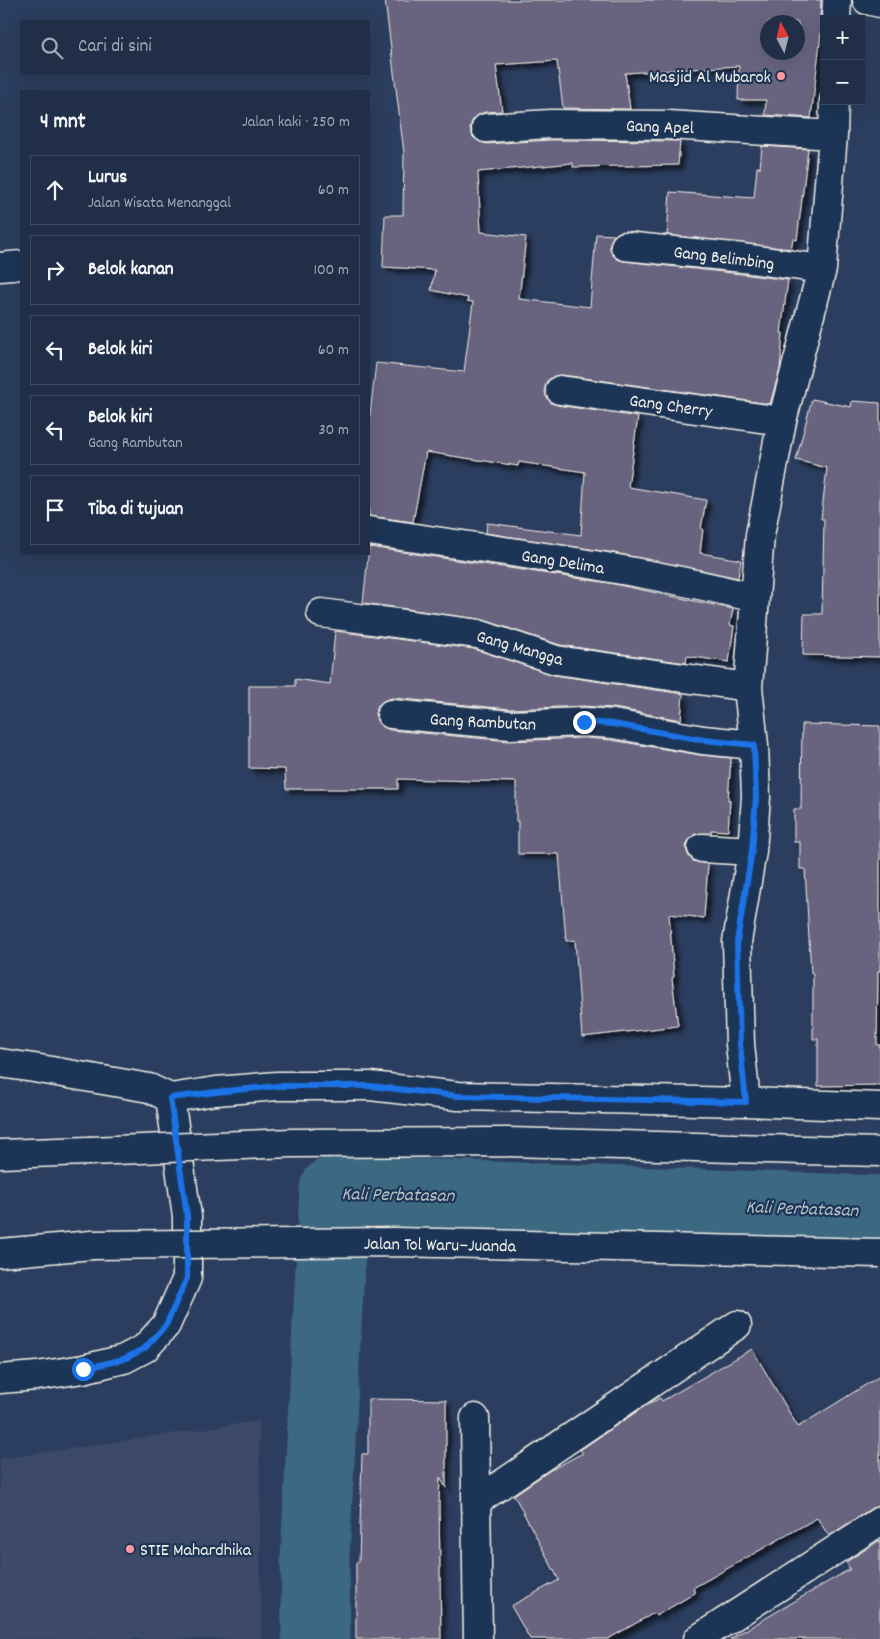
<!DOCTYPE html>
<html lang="id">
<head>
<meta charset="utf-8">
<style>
  :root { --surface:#212e47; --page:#2d3a52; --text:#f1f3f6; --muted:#a2a8b4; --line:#3e4a60 }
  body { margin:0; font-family:Dekko,sans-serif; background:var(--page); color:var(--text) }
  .controls { position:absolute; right:15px; top:15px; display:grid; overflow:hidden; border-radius:0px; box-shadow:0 5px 20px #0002 }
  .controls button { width:45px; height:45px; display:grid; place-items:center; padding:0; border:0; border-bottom:1px solid var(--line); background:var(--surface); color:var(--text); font:25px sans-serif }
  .compass { position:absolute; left:760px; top:15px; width:45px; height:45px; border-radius:50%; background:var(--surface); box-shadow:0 5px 20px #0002; rotate:353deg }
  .stop { position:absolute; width:15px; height:15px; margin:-11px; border:4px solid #1a73e8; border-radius:50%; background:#fff }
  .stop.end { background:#1a73e8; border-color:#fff; box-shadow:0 1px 5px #0008 }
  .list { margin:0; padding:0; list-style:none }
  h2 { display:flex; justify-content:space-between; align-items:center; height:65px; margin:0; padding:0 20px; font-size:21px }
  h2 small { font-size:16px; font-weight:400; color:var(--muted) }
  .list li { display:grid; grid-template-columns:32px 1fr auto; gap:15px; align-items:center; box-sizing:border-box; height:70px; margin:0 10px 10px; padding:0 10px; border:1px solid var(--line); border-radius:0px }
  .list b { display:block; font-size:19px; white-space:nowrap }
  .list p { margin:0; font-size:16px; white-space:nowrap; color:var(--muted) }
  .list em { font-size:16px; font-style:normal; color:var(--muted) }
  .icon { flex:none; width:28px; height:28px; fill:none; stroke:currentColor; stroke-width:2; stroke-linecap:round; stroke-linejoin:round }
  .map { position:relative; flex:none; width:880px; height:1639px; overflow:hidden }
  .search { position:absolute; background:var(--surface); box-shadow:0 5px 20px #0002; left:20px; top:20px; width:350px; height:55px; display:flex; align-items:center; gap:12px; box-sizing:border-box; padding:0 18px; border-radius:0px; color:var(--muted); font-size:19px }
  .panel { position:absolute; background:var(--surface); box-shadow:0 5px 20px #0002; left:20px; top:90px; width:350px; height:465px; border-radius:0px }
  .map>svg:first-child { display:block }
</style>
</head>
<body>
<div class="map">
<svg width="880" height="1639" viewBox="0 0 880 1639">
  <defs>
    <filter id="shadow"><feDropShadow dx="4.5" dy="4.5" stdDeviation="2.5" flood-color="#0009"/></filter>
  </defs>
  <rect width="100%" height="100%" fill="#2c3e5f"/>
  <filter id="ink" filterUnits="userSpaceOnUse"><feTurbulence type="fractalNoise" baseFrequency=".02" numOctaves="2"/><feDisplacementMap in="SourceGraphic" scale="10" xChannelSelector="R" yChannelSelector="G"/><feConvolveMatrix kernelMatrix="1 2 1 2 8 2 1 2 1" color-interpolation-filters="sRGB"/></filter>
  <g filter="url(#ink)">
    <!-- built -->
    <path fill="#3e4969" d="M259,1421L261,1639H0V1459Z"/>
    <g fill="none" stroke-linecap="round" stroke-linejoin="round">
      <!-- river -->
      <path stroke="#3c6882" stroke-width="69" d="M316,1639L315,1557L334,1190L880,1210"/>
    </g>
    <!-- building -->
    <path fill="#68637f" stroke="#f4f1e8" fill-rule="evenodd" filter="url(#shadow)" d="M385,0H821L820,18L822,25L811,118L765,115L766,100H738L739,66L625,73L630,109L563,108L557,61L496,65L502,111L485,112L478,115L472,121L470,128L473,137L480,142L487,144L550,140L680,141L678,165L573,167V163L478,172L481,232L526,237L519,299L590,307L596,234L614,235L610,244L611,252L616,258L623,261L741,274L788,280L781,333H783L780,369L770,404L562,375L554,376L547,381L545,387L546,396L551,403L557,405L638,417L628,487L706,500L701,529H703L700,553L741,560L738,578L614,553L486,533L487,523L581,535L585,472L519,462L518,466L426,452L413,522L369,516V423L376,363L464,372L473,302L467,301L468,298L431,290L435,270L383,267L385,215H403L404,153ZM768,22H798V52H768Z
      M762,146L808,149L797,240L793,239L791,249L667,235L670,192L754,198L757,167L760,168Z
      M812,399L851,407L852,401L880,403V657L803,655L804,614H822L824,519H821L827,468L796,460Z
      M369,547L609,583L733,609L730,625L734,626L729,662L687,656L686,663L560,645L480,619L363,603Z
      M335,631L474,649L554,675L683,694L681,720L614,708L583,706L510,709L392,698L385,700L379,705L375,713L377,721L382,726L390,730L509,741L584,738L611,740L700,755L731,758L728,800H730L728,831L711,830V833L695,834L689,839L686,847L688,855L693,861L708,864L704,918L669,914L674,977L672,978L678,1026L582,1037L575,940L566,941L559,854H518V821H516V782L398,779V789H286L285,769L249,768V686H295V679L330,684Z
      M802,724L880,726V971H878L877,1045H880V1085L818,1086V1039H813V973H811L805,869H800V842H794V809H801Z
      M752,1349L798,1427L880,1376V1506L872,1508L829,1536L817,1518L693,1588L695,1593L656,1616L654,1613L608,1639H530L511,1606L559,1580L514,1495L549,1471L583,1453L580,1450L645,1406L660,1398L662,1401Z
      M368,1399L446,1400V1488L440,1477L439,1502L441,1639H356V1562H359L362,1454H368Z
      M880,1540V1639H730L850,1569L846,1562Z"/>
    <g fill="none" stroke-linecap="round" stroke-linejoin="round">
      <!-- minor casing -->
      <g stroke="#f4f1e8" stroke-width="31">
        <path id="minor" d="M867,0L880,3
          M836,19L837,0
          M486,128L550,124L668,125L833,135
          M625,246L743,258L822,269
          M0,267L21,265
          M560,390L782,421
          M369,531C498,551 629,566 755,598
          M321,613L478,634L556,660L748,687
          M391,714L510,725L584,722L613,724L703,740L754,745
          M702,848L752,851
          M746,1102L740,1044L737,942L752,851L756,797L754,745L748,687L760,535L782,421L822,269L833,135L834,101
          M0,1379L37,1376L83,1369L124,1359L145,1348L166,1325L187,1278V1216L170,1098L216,1091L277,1086H370L458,1096L746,1102L880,1107
          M475,1418L478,1639
          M477,1501L737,1325
          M698,1639L880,1521"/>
      </g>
      <!-- major casing -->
      <g stroke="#f4f1e8" stroke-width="31">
        <path id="major" d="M0,1063L34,1068L149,1088L170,1098"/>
      </g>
      <!-- highway casing -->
      <g stroke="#f4f1e8" stroke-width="31">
        <path id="highway" d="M0,1154L89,1151
          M0,1253L92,1245"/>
      </g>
      <!-- minor -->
      <use href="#minor" stroke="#1d3557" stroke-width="28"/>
      <!-- major -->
      <use href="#major" stroke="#1d3557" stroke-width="28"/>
      <!-- highway -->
      <use href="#highway" stroke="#1d3557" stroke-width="28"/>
      <!-- highway-bridge casing -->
      <g stroke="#f4f1e8" stroke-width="31" stroke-linecap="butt">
        <path id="highway-bridge" d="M89,1151L291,1143L508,1142L880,1152
          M92,1245L395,1242L880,1253"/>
      </g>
      <!-- highway-bridge -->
      <use href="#highway-bridge" stroke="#1d3557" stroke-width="28"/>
    </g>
  </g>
  <g fill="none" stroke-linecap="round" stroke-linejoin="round" filter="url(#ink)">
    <!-- route -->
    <path stroke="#1a73e8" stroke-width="6" d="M83,1369L124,1359L145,1348L166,1325L187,1278V1216L170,1098L216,1092L278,1086H370L458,1096L746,1102L740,1044L737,942L752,851L756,797L754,745L704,740L613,724L584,722"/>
  </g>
  <!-- markers -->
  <g fill="#ff9aa2" stroke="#1d3557" stroke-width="2">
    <circle cx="781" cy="76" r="5"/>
    <circle cx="130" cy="1549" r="5"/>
  </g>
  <g text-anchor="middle" stroke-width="4.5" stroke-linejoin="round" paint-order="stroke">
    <!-- poi labels -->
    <g font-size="18" fill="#f4f1e8" stroke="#1d3557" text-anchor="end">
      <text x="771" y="82">Masjid Al Mubarok</text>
      <text x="140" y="1555" text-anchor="start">STIE Mahardhika</text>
    </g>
    <!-- street labels -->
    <g font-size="18" fill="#f4f1e8" stroke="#1d3557">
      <text transform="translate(660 126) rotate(2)" y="6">Gang Apel</text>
      <text transform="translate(724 257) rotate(7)" y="6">Gang Belimbing</text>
      <text transform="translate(671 405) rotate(8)" y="6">Gang Cherry</text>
      <text transform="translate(563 561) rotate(9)" y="6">Gang Delima</text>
      <text transform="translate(520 647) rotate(16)" y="6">Gang Mangga</text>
      <text transform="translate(483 721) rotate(3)" y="6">Gang Rambutan</text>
      <text transform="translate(440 1244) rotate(1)" y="6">Jalan Tol Waru–Juanda</text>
    </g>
    <!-- water labels -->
    <g font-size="19" font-style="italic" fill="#b4c1c4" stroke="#1d3557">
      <text transform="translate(398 1193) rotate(1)" y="7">Kali Perbatasan</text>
      <text transform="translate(802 1207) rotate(2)" y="7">Kali Perbatasan</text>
    </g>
  </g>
</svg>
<div class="controls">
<button>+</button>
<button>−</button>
</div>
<svg class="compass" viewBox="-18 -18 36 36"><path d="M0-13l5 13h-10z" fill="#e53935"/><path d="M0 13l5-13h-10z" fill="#a2a8b4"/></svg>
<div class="stop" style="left:83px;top:1369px"></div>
<div class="stop end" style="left:584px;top:722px"></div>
<div class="search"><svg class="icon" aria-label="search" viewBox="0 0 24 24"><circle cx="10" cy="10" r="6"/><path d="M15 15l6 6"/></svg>Cari di sini</div>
<section class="panel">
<h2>4 mnt<small>Jalan kaki · 250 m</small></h2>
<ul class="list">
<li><svg class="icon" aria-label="ahead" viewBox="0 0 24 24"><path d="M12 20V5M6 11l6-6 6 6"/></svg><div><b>Lurus</b><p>Jalan Wisata Menanggal</p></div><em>60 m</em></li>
<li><svg class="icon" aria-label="right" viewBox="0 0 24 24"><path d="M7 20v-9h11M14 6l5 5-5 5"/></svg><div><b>Belok kanan</b></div><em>100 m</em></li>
<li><svg class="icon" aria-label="left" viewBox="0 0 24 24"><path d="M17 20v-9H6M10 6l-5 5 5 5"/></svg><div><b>Belok kiri</b></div><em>60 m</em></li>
<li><svg class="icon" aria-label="left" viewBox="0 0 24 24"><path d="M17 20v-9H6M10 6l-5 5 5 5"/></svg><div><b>Belok kiri</b><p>Gang Rambutan</p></div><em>30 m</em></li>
<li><svg class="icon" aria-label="arrive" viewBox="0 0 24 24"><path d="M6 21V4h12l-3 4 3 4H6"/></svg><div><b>Tiba di tujuan</b></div></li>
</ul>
</section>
</div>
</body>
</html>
